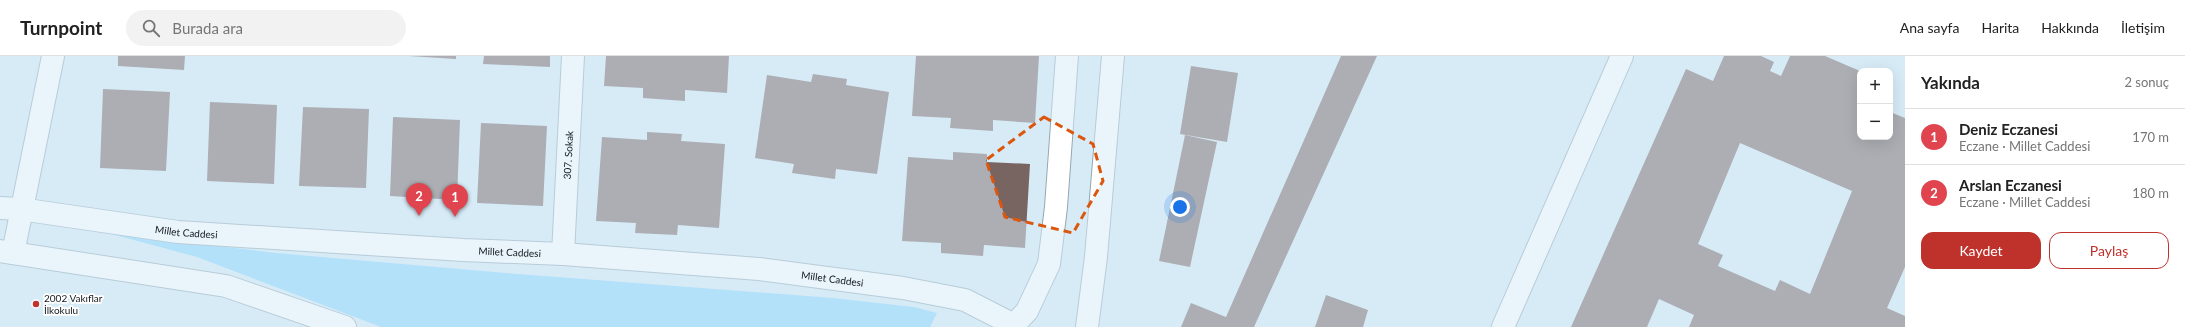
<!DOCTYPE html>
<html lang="tr">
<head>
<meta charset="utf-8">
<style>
  :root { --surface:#fff; --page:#f2f2f2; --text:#222; --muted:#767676; --line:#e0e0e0; --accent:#bf312b }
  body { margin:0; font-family:Lato,sans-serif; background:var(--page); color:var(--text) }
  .controls { position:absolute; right:12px; top:12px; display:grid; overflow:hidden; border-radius:8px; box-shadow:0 4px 16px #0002 }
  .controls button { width:36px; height:36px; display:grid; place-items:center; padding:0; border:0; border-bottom:1px solid var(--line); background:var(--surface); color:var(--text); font:20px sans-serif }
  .you { position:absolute; left:1180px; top:151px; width:14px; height:14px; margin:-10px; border:3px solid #fff; border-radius:50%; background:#1a73e8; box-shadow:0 0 0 6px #1a73e833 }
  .badge { display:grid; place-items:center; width:26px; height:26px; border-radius:50%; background:var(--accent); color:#fff; font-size:13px; font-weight:700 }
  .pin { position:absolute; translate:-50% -33px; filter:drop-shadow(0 1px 2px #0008) }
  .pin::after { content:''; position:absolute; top:21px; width:14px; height:12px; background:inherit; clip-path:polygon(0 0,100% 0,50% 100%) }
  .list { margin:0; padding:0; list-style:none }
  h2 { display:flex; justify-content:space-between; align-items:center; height:52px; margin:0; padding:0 16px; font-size:17px }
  h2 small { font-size:13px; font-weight:400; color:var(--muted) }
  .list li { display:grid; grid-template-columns:26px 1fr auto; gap:12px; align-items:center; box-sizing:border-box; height:56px; padding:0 16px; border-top:1px solid var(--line) }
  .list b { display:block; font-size:15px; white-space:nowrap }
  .list p { margin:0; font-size:13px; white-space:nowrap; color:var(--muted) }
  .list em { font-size:13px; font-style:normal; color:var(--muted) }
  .actions { display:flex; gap:8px; padding:12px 16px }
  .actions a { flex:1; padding:9px 0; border:1px solid var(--accent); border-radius:12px; text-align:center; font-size:14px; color:var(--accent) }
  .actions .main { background:var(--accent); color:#fff }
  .icon { flex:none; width:22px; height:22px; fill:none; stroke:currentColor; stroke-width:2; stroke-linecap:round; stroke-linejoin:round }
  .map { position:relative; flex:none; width:1905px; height:271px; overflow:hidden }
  header { display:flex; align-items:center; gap:24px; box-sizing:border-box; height:56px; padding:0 20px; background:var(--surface); border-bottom:1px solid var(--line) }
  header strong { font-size:19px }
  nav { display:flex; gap:22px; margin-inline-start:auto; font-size:14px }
  .search { width:280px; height:36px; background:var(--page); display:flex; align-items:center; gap:10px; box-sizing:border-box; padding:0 14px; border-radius:22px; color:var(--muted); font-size:15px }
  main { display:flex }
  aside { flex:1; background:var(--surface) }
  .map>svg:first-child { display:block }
</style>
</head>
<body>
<header>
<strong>Turnpoint</strong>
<div class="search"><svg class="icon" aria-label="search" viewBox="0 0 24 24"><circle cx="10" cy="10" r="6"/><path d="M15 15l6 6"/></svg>Burada ara</div>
<nav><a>Ana sayfa</a><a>Harita</a><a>Hakkında</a><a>İletişim</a></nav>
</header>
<main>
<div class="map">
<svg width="1905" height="271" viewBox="0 0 1905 271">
  <rect width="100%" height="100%" fill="#d7ebf7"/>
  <!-- green -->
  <path fill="#89d4fd" d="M104,176L276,197L506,217L833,242L914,251L937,257L930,271H381L197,201Z"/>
  <!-- building -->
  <path fill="#786461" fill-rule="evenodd" d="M118,0H185L184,14L118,10Z
    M409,0H456V3Z
    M484,0H550V11L483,8Z
    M606,0H729L727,37L685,34V45L643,42V32L604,30Z
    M916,0H1039L1035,67L993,64V75L950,72L951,62L912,60Z
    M1341,0H1377L1254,271H1181L1191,247L1226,261Z
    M1724,0H1761L1774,6L1770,15L1781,20L1790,0H1825L1860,15V81H1890V56L1905,62V211L1887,252L1905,260V271H1689L1694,259L1659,243L1647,271H1571L1686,13L1713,25ZM1740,87L1852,135L1810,238L1780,224L1775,235L1718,210L1723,199L1698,188Z
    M1191,10L1238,17L1227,86L1180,78Z
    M813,18L847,23L846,29L889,36L877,118L836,113L835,123L792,117L794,108L755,102L767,19L811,26Z
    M103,33L170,36L166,115L100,112Z
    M210,46L277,49L274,128L207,125Z
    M303,51L369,53L366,132L299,130Z
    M393,61L460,64L457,144L390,140Z
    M481,67L547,70L543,150L477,147Z
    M647,76L682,78L681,85L725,88L719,172L678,169L677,179L635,177L636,167L596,165L602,81L647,84Z
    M1185,79L1217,86L1190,211L1159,205Z
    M953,96L987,98V106L1030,108L1025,192L984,189L983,200L941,197V187L902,185L908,101L953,104Z
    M1326,239L1368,254L1363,271H1315Z"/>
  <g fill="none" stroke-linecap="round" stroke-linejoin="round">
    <!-- street casing -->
    <g stroke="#94a7b2" stroke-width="24">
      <g id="street">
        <path id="s1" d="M563,198L573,0"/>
        <path d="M1503,271L1622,0"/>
      </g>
    </g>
    <!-- secondary casing -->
    <g stroke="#94a7b2" stroke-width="24">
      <g id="secondary">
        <path id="s2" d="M0,152L20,153L178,176L463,194L563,198L759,213L903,232L965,244L1014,269L1027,255L1049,208L1056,151L1067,0"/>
        <path d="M0,195L226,230L345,271"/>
        <path d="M13,197L53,0"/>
        <path d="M1087,271L1096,201L1113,0"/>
      </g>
    </g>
    <!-- street -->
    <use href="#street" stroke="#fff" stroke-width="22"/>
    <!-- secondary -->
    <use href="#secondary" stroke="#fff" stroke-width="22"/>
  </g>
  <!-- marked area -->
  <path d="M0 0H1905V271H0ZM1044,61L1093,88L1103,125L1073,177L1005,161L986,104Z" fill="#d7ebf7" fill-opacity=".55" fill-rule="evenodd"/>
  <path fill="none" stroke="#dd560d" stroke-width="3" stroke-dasharray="8 5" stroke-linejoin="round" d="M1044,61L1093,88L1103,125L1073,177L1005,161L986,104Z"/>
  <!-- markers -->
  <circle fill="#bf312b" stroke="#fff" stroke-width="1.5" cx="36" cy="248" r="4"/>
  <g text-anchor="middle" stroke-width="3.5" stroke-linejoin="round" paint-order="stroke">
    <!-- street labels -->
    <g font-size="10" fill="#131a1e" stroke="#fff">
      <text dy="4" stroke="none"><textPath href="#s1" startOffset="99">307. Sokak</textPath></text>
      <text dy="4" stroke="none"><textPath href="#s2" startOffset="188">Millet Caddesi</textPath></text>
      <text dy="4" stroke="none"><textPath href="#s2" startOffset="512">Millet Caddesi</textPath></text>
      <text dy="4" stroke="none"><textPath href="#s2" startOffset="836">Millet Caddesi</textPath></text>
    </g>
    <!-- poi labels -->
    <g font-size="10" fill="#131a1e" stroke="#fff" text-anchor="start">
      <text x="44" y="246">2002 Vakıflar<tspan x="44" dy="12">İlkokulu</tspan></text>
    </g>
  </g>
</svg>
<div class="controls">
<button>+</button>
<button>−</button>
</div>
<div class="you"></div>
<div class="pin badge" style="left:455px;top:161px;background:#e0444e">1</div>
<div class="pin badge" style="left:419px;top:160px;background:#e0444e">2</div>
</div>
<aside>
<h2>Yakında<small>2 sonuç</small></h2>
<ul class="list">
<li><span class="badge" style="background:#e0444e">1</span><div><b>Deniz Eczanesi</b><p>Eczane · Millet Caddesi</p></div><em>170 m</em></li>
<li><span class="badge" style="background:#e0444e">2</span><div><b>Arslan Eczanesi</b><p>Eczane · Millet Caddesi</p></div><em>180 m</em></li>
</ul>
<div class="actions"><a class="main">Kaydet</a><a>Paylaş</a></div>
</aside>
</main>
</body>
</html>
